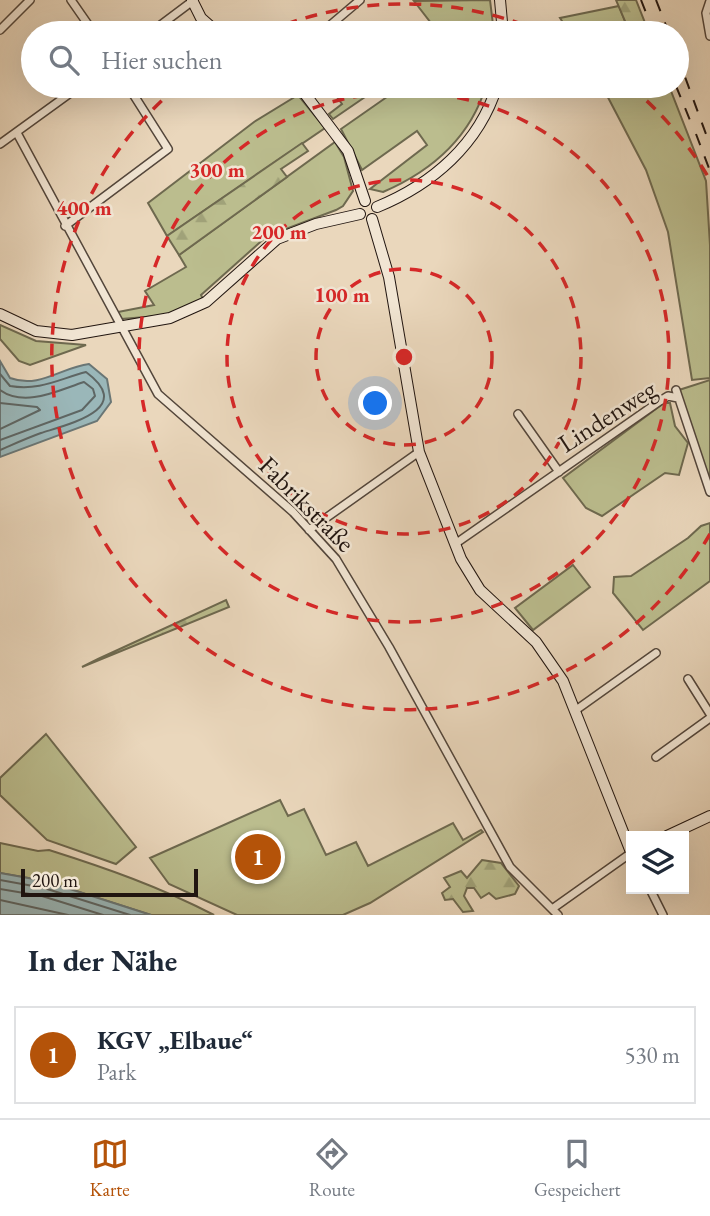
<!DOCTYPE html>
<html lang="de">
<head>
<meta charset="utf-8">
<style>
  :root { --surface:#fff; --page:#f2f2f3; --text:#1f2937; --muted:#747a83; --line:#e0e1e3; --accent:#b45309 }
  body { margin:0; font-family:"EB Garamond",serif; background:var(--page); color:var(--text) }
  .controls { position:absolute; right:21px; bottom:21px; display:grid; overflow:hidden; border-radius:0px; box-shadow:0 7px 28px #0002 }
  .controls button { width:63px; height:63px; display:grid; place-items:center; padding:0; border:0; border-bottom:2px solid var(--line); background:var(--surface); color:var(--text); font:35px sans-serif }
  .scale { position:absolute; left:21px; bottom:18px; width:177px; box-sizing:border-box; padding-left:7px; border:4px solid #211510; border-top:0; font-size:19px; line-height:24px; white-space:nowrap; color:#211510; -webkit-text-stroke:5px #f1e5d3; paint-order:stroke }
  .you { position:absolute; left:376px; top:404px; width:24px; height:24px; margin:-18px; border:5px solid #fff; border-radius:50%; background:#1a73e8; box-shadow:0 0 0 10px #1a73e833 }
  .badge { display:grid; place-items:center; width:46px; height:46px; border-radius:50%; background:var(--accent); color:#fff; font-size:23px; font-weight:700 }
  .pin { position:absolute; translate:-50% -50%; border:4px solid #fff; box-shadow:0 2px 7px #0006 }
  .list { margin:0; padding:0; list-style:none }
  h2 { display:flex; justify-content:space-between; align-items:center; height:91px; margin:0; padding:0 28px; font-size:30px }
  h2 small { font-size:23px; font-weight:400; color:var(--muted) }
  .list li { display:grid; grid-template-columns:46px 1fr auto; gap:21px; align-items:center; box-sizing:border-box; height:98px; margin:0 14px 14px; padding:0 14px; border:2px solid var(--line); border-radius:0px }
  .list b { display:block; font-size:26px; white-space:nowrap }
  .list p { margin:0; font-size:23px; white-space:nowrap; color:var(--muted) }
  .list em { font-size:23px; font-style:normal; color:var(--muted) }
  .icon { flex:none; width:38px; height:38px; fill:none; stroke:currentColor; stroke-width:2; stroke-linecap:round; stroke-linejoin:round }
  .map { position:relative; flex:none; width:710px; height:915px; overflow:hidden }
  .search { position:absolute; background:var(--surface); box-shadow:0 7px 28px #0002; left:21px; right:21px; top:21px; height:77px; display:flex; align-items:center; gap:18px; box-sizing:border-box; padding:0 24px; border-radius:38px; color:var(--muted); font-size:26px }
  .sheet { height:203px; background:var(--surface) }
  nav { display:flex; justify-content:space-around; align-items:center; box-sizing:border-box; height:98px; border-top:2px solid var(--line); background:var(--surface); font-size:19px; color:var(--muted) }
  nav a { display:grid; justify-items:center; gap:4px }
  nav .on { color:var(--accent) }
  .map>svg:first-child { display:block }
</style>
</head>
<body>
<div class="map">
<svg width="710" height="915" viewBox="0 0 710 915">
  <defs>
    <pattern id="forest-firs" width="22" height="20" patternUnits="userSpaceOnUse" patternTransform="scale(1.75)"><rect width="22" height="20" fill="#bbbd8e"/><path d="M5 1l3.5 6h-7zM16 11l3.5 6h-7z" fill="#a0a279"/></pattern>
  </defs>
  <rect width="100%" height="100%" fill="#ead7bc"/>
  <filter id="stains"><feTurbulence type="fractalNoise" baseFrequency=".00286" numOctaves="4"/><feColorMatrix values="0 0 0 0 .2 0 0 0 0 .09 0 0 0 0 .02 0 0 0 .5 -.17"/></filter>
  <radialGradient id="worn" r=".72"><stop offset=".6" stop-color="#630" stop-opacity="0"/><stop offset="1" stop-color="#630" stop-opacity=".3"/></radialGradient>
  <!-- green -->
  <path fill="#bbbd8e" stroke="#6e694f" stroke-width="2" d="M490,0L494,33H429L434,27L414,1Z
    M619,6L630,33H570L560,18Z
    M338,86H381L333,119L329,114L342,104L337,97L341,91Z
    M391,86H486C470,138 432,171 383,192L370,189L427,145L417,131L362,170L341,129L394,92Z
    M602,86H669L706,181L710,245V378L692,380L668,232L646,170Z
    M298,95L325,128L167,236L148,203L254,122Z
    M335,142L344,157L353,191L343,206L336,210L267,236L201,295L203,299L170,315L121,319L118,312L154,305L145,291L186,267L179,255Z
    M0,325L36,341L86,345L30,365L19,361L0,339Z
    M710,380V486L679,390Z
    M664,403H670L675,426L688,443L679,475L665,473L602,516L586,508L563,478Z
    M710,523V581L643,630L613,593L614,577L631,576L688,538L701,526Z
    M573,565L590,587L533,630L515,608Z
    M46,734L136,847L116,864L47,840L0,795V778Z
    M280,800L288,816L304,809L326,855L356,842L368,866L453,823L463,840L481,830L483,832L370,903L343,915H237L169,884L150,858Z
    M0,843L38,851L49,850C106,868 160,887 214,915H151L45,881L0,873Z"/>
  <!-- forest -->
  <path fill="url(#forest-firs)" stroke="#6e694f" stroke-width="2" d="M616,0H636L649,33H630Z
    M302,143L308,151L281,169L287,177L179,255L167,236Z
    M226,600L229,607L82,667L98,659Z
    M482,860L501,863L519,886L515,894L496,899L489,893L481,898L474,888H467L464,896L473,911L463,912L453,899L445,900L442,893L450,887L444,878L461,871L467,878Z"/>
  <!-- water -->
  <path fill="#9ab7b9" stroke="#6a7675" stroke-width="2" d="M0,361L10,378C40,389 62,367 89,364L107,379L111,402L97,421L0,457Z
    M0,873L45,881L151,915H0Z"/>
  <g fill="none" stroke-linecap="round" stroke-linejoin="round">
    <!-- shore -->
    <path stroke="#5e6664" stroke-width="2" d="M0,374L10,386C40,391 59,379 86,372C136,409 69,424 41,433C27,438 14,444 0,450
      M0,390C25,408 59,390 84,382L93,389L95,396L82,410L0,440
      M0,403L37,407L40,410L0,429
      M0,880L44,888L130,915
      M0,889L42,896L103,915
      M0,900L68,915"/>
    <!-- street casing -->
    <g stroke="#53463b" stroke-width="10">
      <path id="street" d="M71,0L94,33
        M710,1L706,13L710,36
        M0,30L30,0
        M150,33L194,0
        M321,33L360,0
        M17,133L158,394L293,512L336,559L389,647L510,867L558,915
        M0,144L80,86
        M65,226L168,149L128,86
        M676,390L710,492
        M518,414L559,472
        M309,530L419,452
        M455,544L660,401L668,396L678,398
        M688,679L710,714
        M576,710L656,653
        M656,757L710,718
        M650,889L663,915
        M552,909L631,853"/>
    </g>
    <!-- secondary casing -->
    <g stroke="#211510" stroke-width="12">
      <path id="secondary" d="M192,0L201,18L218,33
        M500,0L503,33
        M299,86L348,151L365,201
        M377,207C433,184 479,144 497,86
        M372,219L389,277L419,452L461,559L480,590L536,642L563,681L631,852
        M0,314L36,331L72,335L170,318L206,302L277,239L316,224L360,214
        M667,836L710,816"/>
    </g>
    <!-- street -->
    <use href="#street" stroke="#f1e5d3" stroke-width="7"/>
    <!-- secondary -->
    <use href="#secondary" stroke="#f1e5d3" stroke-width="10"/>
    <!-- rail -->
    <path stroke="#211510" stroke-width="2" stroke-dasharray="12 12" stroke-linecap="butt" d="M641,0L654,33
      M656,0L669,33
      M677,55L710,145
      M676,86L692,125
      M696,134L710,171"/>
  </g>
  <!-- distance rings -->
  <g fill="none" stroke="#d62828" stroke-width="3.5" stroke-dasharray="12 9">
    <circle cx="404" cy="357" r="88"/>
    <circle cx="404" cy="357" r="177"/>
    <circle cx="404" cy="357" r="265"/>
    <path d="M710 534A353 353 0 1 1 177 87M266 32A353 353 0 0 1 542 32M631 87A353 353 0 0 1 710 180"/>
  </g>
  <g text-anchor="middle" stroke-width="5" stroke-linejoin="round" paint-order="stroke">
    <!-- street labels -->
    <g font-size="26" fill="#211510" stroke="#f1e5d3">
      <text transform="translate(607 416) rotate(-33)" y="9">Lindenweg</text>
      <text transform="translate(307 504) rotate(45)" y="9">Fabrikstraße</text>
    </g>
  </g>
  <circle cx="404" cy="357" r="10" fill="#d62828" stroke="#f1e5d3" stroke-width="3.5"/>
  <g font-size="21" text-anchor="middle" font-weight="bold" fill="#d62828" stroke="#f1e5d3" stroke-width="5" stroke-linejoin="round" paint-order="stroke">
    <text x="217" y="177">300 m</text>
    <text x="84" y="215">400 m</text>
    <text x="279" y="239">200 m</text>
    <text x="342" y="302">100 m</text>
  </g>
  <rect width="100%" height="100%" filter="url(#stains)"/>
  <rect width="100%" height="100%" fill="url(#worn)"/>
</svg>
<div class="controls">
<button><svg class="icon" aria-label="layers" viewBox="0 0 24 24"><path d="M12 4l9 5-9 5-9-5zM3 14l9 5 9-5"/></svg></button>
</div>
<div class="scale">200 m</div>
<div class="you"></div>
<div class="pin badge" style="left:258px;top:857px">1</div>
<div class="search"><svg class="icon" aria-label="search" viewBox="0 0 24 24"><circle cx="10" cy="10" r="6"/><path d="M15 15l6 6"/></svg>Hier suchen</div>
</div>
<section class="sheet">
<h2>In der Nähe<small></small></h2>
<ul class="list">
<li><span class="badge">1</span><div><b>KGV „Elbaue“</b><p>Park</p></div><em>530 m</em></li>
</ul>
</section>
<nav>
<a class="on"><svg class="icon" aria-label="map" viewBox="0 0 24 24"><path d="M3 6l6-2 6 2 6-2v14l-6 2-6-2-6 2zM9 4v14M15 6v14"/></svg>Karte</a>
<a><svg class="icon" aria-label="directions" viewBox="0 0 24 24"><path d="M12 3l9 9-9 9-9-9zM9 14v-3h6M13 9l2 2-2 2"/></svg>Route</a>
<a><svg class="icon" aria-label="saved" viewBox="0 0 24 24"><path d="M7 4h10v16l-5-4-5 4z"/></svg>Gespeichert</a>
</nav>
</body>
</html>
